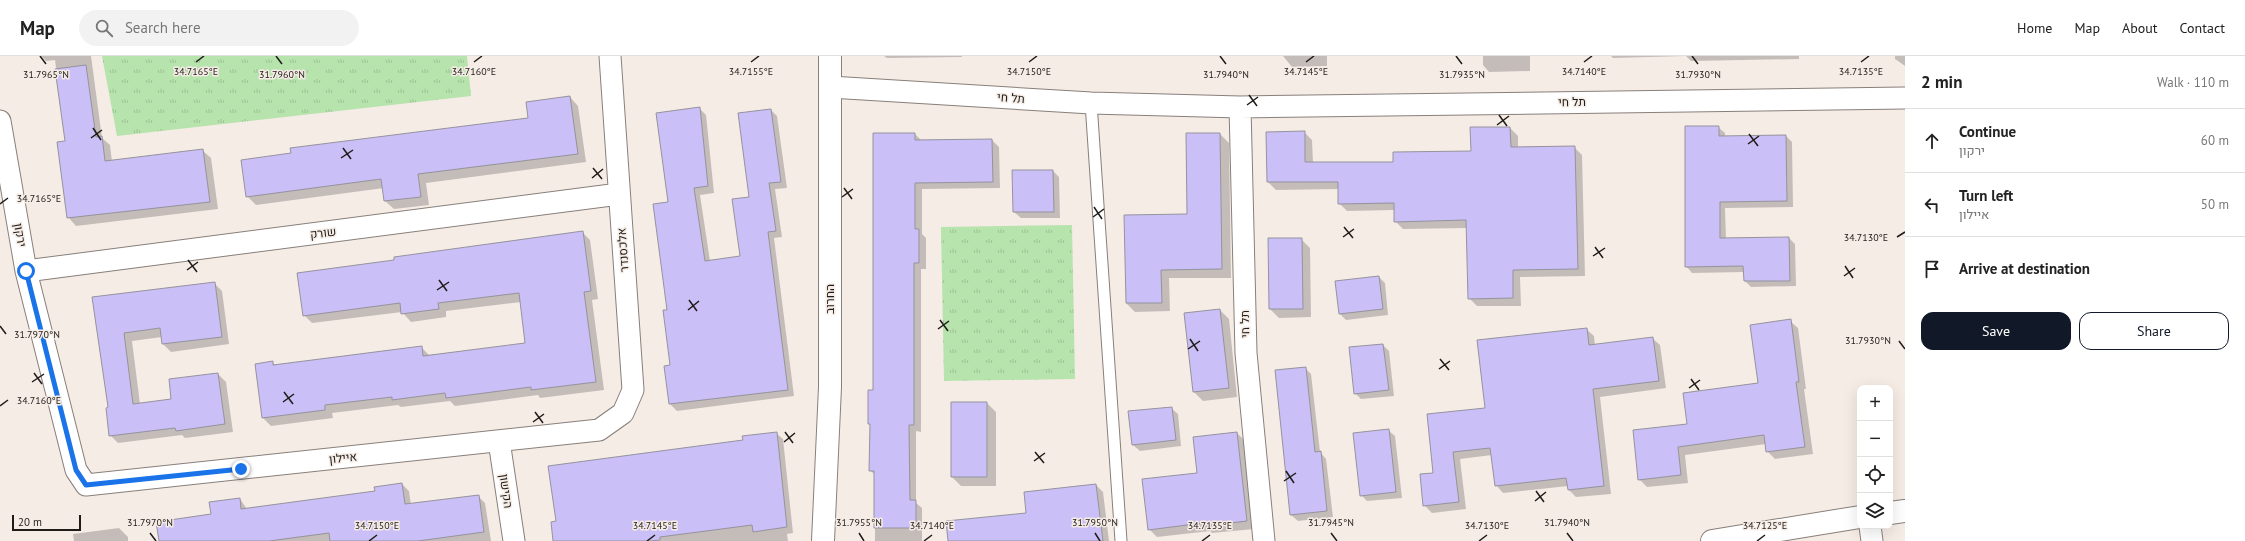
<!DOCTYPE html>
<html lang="en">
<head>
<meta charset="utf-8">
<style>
  :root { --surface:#fff; --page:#f2f2f2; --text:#222; --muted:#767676; --line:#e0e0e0; --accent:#111827 }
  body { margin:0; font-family:"PT Sans",Heebo,sans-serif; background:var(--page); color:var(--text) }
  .controls { position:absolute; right:12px; bottom:12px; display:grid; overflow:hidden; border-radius:8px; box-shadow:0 4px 16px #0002 }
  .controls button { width:36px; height:36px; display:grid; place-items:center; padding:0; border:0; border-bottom:1px solid var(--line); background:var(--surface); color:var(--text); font:20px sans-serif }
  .scale { position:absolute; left:12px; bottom:10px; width:69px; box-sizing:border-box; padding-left:4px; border:2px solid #1e1b18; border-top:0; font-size:11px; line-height:14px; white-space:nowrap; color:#1e1b18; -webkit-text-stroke:3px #f6ece6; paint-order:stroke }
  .stop { position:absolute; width:12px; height:12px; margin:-9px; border:3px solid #1a73e8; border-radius:50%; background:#fff }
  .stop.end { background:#1a73e8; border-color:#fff; box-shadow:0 1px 4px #0008 }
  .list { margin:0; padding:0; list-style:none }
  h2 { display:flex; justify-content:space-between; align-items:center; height:52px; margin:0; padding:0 16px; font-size:17px }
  h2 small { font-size:13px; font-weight:400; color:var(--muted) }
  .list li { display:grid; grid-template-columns:26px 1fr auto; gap:12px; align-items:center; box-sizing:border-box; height:64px; padding:0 16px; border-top:1px solid var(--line) }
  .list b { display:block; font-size:15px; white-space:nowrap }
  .list p { margin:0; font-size:13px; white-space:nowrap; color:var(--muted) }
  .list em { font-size:13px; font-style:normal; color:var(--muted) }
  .actions { display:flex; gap:8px; padding:12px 16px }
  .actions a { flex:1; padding:9px 0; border:1px solid var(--accent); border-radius:12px; text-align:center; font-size:14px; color:var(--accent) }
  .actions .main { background:var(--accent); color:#fff }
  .icon { flex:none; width:22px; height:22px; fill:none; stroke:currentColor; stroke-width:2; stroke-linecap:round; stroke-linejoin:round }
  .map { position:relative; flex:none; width:1905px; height:485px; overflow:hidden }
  header { display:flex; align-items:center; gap:24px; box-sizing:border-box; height:56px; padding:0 20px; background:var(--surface); border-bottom:1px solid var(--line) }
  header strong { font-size:19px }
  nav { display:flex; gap:22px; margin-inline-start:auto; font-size:14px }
  .search { width:280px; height:36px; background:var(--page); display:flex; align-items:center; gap:10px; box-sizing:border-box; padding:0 14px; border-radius:22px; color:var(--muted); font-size:15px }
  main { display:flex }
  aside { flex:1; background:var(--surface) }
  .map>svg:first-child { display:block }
</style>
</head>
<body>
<header>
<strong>Map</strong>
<div class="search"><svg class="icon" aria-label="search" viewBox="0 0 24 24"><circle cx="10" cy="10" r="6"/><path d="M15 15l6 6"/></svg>Search here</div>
<nav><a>Home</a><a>Map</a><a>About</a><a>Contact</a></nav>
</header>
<main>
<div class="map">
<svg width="1905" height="485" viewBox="0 0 1905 485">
  <defs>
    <pattern id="park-tufts" width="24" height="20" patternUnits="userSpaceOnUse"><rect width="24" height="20" fill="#b7e3ad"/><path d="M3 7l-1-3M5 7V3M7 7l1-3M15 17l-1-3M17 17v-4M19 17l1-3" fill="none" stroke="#9dc294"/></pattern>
  </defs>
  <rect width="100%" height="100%" fill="#f6ece6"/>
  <!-- park -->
  <path fill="url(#park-tufts)" d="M102,0H467L471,40L117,80Z
    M1072,169L1075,323L944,325L941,171Z"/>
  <!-- shadow -->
  <path fill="#0003" d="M41,0H91L102,82L110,89L112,106L202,94L211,102L218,153L76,170L68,161L66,86L55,4L46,5Z
    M884,0H962V1L887,2Z
    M1283,0H1327V10L1292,11Z
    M1483,0H1530V15L1489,16L1483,9Z
    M1611,0H1799V3L1691,5L1686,0L1613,2Z
    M1895,0H1905V10L1895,3Z
    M570,41L578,50L586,106L426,127L429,149L394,153L385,145L384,132L256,149L247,140L529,63Z
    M700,53L706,59L714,137L700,139L710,205L741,201L750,142L771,54L777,60L787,132L775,133L782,181L774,182L794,340L677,355L670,348L665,311L672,310L668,255L669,147Z
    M1718,71L1725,77V81L1786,80L1792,86L1793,151L1725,152L1726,183L1789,182L1795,188L1796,230L1751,231L1745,225L1744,216L1692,217L1686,210Z
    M1471,72H1510L1518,80V92L1574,91L1582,99L1585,220L1520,221L1521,250H1477L1469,242L1467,172L1403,173L1395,165V154L1347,155L1339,147V133L1276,134L1268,126L1304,76L1312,84L1313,107H1394L1472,96Z
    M915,78L922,85L992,84L999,91L1000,132L922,133V178L926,182V213H921V376L916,375V447L922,452V485H875V419L870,414L871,370L869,368Z
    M1220,78L1229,87L1231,222H1169L1170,255L1135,256L1126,247L1188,159Z
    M1014,115H1053L1059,121L1060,162H1021L1014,156Z
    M582,176L590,184L598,243L592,244L604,334L540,342L538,339L455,350L450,345L401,351L398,349L332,357L333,362L271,370L263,362L272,306L276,310L421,291L429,299L526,288L521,246L446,255V261L411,266L402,256L312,267L304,259L395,205Z
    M1301,183L1310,192L1311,261L1279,262L1270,253Z
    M1379,221L1385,227L1388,259L1346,264L1339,257Z
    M214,227L222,235L229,288L171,296L163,288L162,281L132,285L140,348L173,343L170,324L218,318L226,326L233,376L185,382L182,379L118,387L110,379L109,352L93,242Z
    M1220,254L1229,263L1237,341L1203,345L1194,336Z
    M1790,265L1798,272L1806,333H1804L1813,398L1775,403L1767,395L1766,388L1685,399L1688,427L1647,431L1639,423L1688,369L1760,328Z
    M1586,273L1594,280L1595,290L1652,282L1660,289L1666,332L1600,341L1611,438L1576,441L1569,434L1568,430L1503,437L1496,429L1492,399L1460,403L1466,453L1432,457L1424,449L1434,418L1486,353Z
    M1383,289L1389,295L1394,340L1361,343L1355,337Z
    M1305,312L1311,318L1320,396L1326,403L1333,461L1298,465L1291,459Z
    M987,347L996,356V430H961L952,421Z
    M1171,352L1178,358L1181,390L1140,395L1133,389L1130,356Z
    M1388,374L1395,380L1402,442L1367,445L1361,439Z
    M776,377L783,383L793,477L787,478L788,485H555L744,384Z
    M1237,377L1245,385L1254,473L1212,477L1210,475L1157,481L1149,473Z
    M402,428L409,435L411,449L478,440L485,447L491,485H160L212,459L240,443L247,453L376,436Z
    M1096,429L1103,436L1109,485H949L1027,457Z
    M119,472L128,481V485H74L73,478Z"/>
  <!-- building -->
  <path fill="#cabff6" stroke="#95939d" d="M86,9L96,81L102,80L105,105L203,93L210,146L67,162L57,86L65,85L55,13Z
    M570,40L578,98L418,118L421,141L384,145L381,123L246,141L241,104L291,97L290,92L528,62L526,46Z
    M700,51L708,130L694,132L705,205L740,200L732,143L749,141L738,57L771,53L781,126L769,127L776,175L768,176L788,334L669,348L664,310L670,309L663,254H667L653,148L668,146L656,57Z
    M1685,70H1719V80L1786,79L1787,145L1720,146V182L1789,181L1790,225H1744L1743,210L1685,211Z
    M1470,71H1510L1511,91L1575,90L1578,213L1513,214V242L1468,243L1466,164L1394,166V147L1338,148V126H1267L1266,76L1305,75V106H1393V96L1471,95Z
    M873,77H915V84L992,83L993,126L915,127V173H919V207H914V369H909L910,444H916V472H874V415H869L870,368H868V334H873Z
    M1186,77H1220L1222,213L1161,214L1162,247H1126L1124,159L1187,158Z
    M1012,114H1053L1054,156H1013Z
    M583,175L591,235L584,236L596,326L531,334V331L446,342L445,337L392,344V341L325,349V354L262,362L255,308L273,305V309L422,290L423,300L525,287L519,237L438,247L439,253L401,258L400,247L303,260L297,217L394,204V201Z
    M1268,182H1302L1303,253H1269Z
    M1379,220L1383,253L1339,258L1335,225Z
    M215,226L222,281L162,288L160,272L124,277L133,348L171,343L169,323L218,317L225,368L176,375L175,372L109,380L106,352L108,351L92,241Z
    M1220,253L1229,332L1193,336L1184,257Z
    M1791,263L1799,326H1796L1805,391L1766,396L1764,379L1678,391L1681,419L1638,424L1633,374L1687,368L1683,337L1758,327L1750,269Z
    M1587,272L1589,289L1653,281L1659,325L1593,333L1604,430L1568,434L1566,422L1495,430L1490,392L1453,396L1459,446L1423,450L1420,418L1433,417L1427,358L1485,352L1477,284Z
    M1383,288L1389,334L1354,338L1349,291Z
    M1306,311L1315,396L1321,395L1327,455L1290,459L1275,314Z
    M951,346H987V421H951Z
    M1172,351L1176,384L1132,389L1128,355Z
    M1389,373L1396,436L1360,440L1353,377Z
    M777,376L787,471L753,476L752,469L660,481V484L650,485H553L551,466L556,465L548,410L743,384L742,380Z
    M1237,376L1247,465L1204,470L1203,467L1148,474L1142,423L1197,417L1193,381Z
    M402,427L405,448L479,439L484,476L418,485H330L329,477L269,485H159L156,466L211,458L209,446L240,442L241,453L375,435L374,431Z
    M1096,428L1103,485H948L946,465L1026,457L1024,436Z"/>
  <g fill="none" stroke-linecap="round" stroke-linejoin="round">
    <!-- service casing -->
    <g stroke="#887f7a" stroke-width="13">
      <path id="service" d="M1091,47L1121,485"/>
    </g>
    <!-- minor casing -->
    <g stroke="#887f7a" stroke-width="23">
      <path id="minor" d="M830,31L1091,47L1240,51L1905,42
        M1240,51L1246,297L1264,485
        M0,65L26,215L76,414L86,429L599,374L623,357L633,334L610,0
        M26,215L619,138
        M499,385L514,485
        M1870,470L1872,485"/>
    </g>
    <!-- tertiary casing -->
    <g stroke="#887f7a" stroke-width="24">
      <path id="tertiary" d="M1890,457L1905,455
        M823,485L830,331V0
        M1712,485L1860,461"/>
    </g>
    <!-- service -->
    <use href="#service" stroke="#fff" stroke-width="11"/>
    <!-- minor -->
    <use href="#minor" stroke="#fff" stroke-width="21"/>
    <!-- tertiary -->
    <use href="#tertiary" stroke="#fff" stroke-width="22"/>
  </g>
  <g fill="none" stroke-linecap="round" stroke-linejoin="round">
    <!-- route -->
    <path stroke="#1a73e8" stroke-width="5" d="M26,215L76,414L86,429L241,413"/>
  </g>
  <!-- ticks -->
  <path fill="none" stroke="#1e1b18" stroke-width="1.5" d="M40,0L46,8M276,0L282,8M1220,0L1226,8M1456,0L1462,8M1692,0L1698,8M196,6L204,0M474,6L482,0M751,6L759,0M1029,6L1037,0M1306,6L1314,0M1584,6L1592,0M1861,6L1869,0M1249,39L1257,50M1247,49L1258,41M1499,59L1507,70M1497,69L1509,60M93,72L101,84M1749,78L1758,90M91,82L102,74M1748,88L1759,80M343,92L351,103M341,102L353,94M593,112L602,123M592,122L603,113M844,132L852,143M842,141L853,133M0,148L8,142M1094,151L1102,163M1093,161L1104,153M1344,171L1353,182M1343,181L1354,173M1897,181L1905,176M1595,191L1603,202M1593,200L1605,192M188,204L197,216M1845,210L1853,222M187,214L198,206M1844,220L1855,212M439,224L447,235M437,234L449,226M689,244L697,255M688,254L699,245M940,264L948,275M0,270L6,278M938,273L949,265M1190,283L1198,295M1899,285L1905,293M1188,293L1200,285M1440,303L1449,314M1439,313L1450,305M34,317L42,328M1691,323L1699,334M32,326L44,318M1689,332L1700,324M284,336L293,348M283,346L294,338M0,350L8,344M535,356L543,367M533,366L544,358M785,376L793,387M784,386L795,377M1035,396L1044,407M1034,405L1045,397M1286,415L1294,427M1284,425L1296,417M1536,435L1544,446M1535,445L1546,436M150,477L156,485M859,477L864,485M1095,477L1100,485M1331,477L1337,485M1567,477L1573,485M369,485L377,479M647,485L655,479M924,485L932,479M1202,485L1210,479M1479,485L1487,479M1757,485L1765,479"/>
  <g text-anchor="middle" stroke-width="3" stroke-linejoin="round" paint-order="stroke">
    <!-- street labels -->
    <g font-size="12" fill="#1e1b18" stroke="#f6ece6">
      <text transform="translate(1011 42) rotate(4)" y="4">תל חי</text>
      <text transform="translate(1572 46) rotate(-1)" y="4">תל חי</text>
      <text transform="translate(323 177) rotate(-7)" y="4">שורק</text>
      <text transform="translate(20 179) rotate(80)" y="4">ירקון</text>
      <text transform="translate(623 194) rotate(-94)" y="4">אלכסנדר</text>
      <text transform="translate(830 243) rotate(-90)" y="4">החרוב</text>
      <text transform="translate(1245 268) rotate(-91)" y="4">תל חי</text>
      <text transform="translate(343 402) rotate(-6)" y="4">איילון</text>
      <text transform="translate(506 435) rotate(82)" y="4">הקישון</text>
    </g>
  </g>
  <g font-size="10" text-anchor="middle" fill="#1e1b18" stroke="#f6ece6" stroke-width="3" stroke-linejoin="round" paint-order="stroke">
    <text x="196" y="19">34.7165°E</text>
    <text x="474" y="19">34.7160°E</text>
    <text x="751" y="19">34.7155°E</text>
    <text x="1029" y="19">34.7150°E</text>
    <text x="1306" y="19">34.7145°E</text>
    <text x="1584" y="19">34.7140°E</text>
    <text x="1861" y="19">34.7135°E</text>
    <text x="46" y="22">31.7965°N</text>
    <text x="282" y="22">31.7960°N</text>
    <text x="1226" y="22">31.7940°N</text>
    <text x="1462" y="22">31.7935°N</text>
    <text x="1698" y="22">31.7930°N</text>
    <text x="39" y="146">34.7165°E</text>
    <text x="1866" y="185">34.7130°E</text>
    <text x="37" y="282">31.7970°N</text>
    <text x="1868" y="288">31.7930°N</text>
    <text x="39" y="348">34.7160°E</text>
    <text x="150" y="470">31.7970°N</text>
    <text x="859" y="470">31.7955°N</text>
    <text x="1095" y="470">31.7950°N</text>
    <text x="1331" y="470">31.7945°N</text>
    <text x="1567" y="470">31.7940°N</text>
    <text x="377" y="473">34.7150°E</text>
    <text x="655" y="473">34.7145°E</text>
    <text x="932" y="473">34.7140°E</text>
    <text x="1210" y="473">34.7135°E</text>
    <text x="1487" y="473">34.7130°E</text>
    <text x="1765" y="473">34.7125°E</text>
  </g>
</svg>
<div class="controls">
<button>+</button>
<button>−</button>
<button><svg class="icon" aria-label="locate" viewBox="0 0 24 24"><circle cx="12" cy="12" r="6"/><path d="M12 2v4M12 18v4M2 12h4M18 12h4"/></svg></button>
<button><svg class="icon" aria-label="layers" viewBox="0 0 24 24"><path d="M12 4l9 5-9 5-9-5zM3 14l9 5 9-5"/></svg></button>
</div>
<div class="scale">20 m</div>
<div class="stop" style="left:26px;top:215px"></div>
<div class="stop end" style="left:241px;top:413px"></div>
</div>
<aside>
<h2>2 min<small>Walk · 110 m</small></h2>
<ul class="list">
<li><svg class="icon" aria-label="ahead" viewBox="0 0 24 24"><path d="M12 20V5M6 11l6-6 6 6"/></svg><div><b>Continue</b><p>ירקון</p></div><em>60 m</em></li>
<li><svg class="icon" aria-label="left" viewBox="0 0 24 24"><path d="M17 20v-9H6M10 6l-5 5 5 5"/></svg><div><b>Turn left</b><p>איילון</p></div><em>50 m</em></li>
<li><svg class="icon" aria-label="arrive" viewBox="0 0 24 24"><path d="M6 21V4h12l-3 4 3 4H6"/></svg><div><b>Arrive at destination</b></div></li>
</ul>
<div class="actions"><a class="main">Save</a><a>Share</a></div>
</aside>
</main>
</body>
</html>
